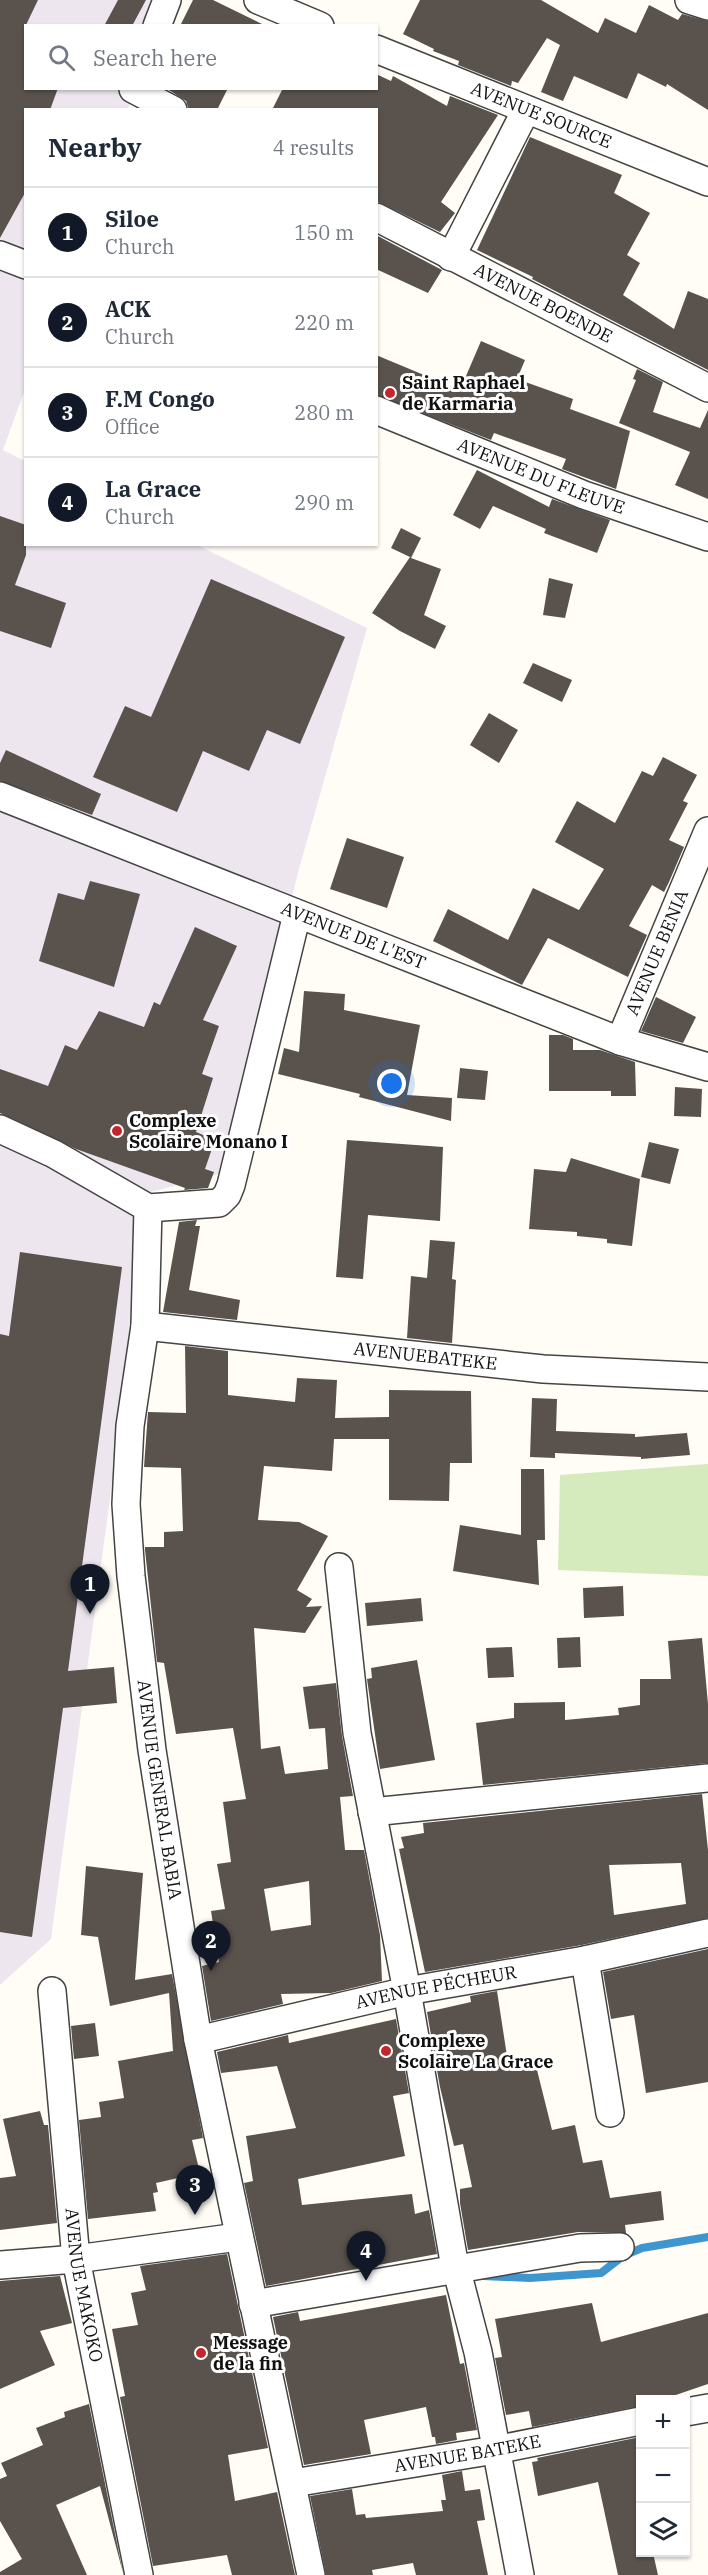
<!DOCTYPE html>
<html lang="en">
<head>
<meta charset="utf-8">
<style>
  :root { --surface:#fff; --page:#f6f6f7; --text:#1f2937; --muted:#747a83; --line:#e0e1e3; --accent:#111827 }
  body { margin:0; font-family:"IBM Plex Serif",serif; background:var(--page); color:var(--text) }
  .controls { position:absolute; right:18px; bottom:18px; display:grid; overflow:hidden; border-radius:0px; box-shadow:0 2px 4px #0004 }
  .controls button { width:54px; height:54px; display:grid; place-items:center; padding:0; border:0; border-bottom:2px solid var(--line); background:var(--surface); color:var(--text); font:30px sans-serif }
  .you { position:absolute; left:392px; top:1084px; width:21px; height:21px; margin:-15px; border:4px solid #fff; border-radius:50%; background:#1a73e8; box-shadow:0 0 0 9px #1a73e833 }
  .badge { display:grid; place-items:center; width:39px; height:39px; border-radius:50%; background:var(--accent); color:#fff; font-size:20px; font-weight:700 }
  .pin { position:absolute; translate:-50% -50px; filter:drop-shadow(0 2px 3px #0008) }
  .pin::after { content:''; position:absolute; top:32px; width:21px; height:18px; background:inherit; clip-path:polygon(0 0,100% 0,50% 100%) }
  .list { margin:0; padding:0; list-style:none }
  h2 { display:flex; justify-content:space-between; align-items:center; height:78px; margin:0; padding:0 24px; font-size:26px }
  h2 small { font-size:20px; font-weight:400; color:var(--muted) }
  .list li { display:grid; grid-template-columns:39px 1fr auto; gap:18px; align-items:center; box-sizing:border-box; height:90px; padding:0 24px; border-top:2px solid var(--line) }
  .list b { display:block; font-size:22px; white-space:nowrap }
  .list p { margin:0; font-size:20px; white-space:nowrap; color:var(--muted) }
  .list em { font-size:20px; font-style:normal; color:var(--muted) }
  .icon { flex:none; width:33px; height:33px; fill:none; stroke:currentColor; stroke-width:2; stroke-linecap:round; stroke-linejoin:round }
  .map { position:relative; flex:none; width:708px; height:2575px; overflow:hidden }
  .search { position:absolute; background:var(--surface); box-shadow:0 2px 4px #0004; left:24px; top:24px; width:354px; height:66px; display:flex; align-items:center; gap:15px; box-sizing:border-box; padding:0 21px; border-radius:0px; color:var(--muted); font-size:22px }
  .panel { position:absolute; background:var(--surface); box-shadow:0 2px 4px #0004; left:24px; top:108px; width:354px; height:438px; border-radius:0px }
  .map>svg:first-child { display:block }
</style>
</head>
<body>
<div class="map">
<svg width="708" height="2575" viewBox="0 0 708 2575">
  <rect width="100%" height="100%" fill="#fffdf5"/>
  <!-- industrial -->
  <path fill="#eee6ef" d="M0,0H168L158,25L26,26V88L135,89L128,109L26,110L25,389L3,450L25,461L26,544L197,545L367,628L299,869L223,1173L151,1192L51,1939L0,1985Z"/>
  <!-- green -->
  <path fill="#d5ebbd" d="M708,1464V1576L558,1570L560,1475Z"/>
  <g fill="none" stroke-linecap="round" stroke-linejoin="round">
    <!-- stream -->
    <path stroke="#3f96cf" stroke-width="8" d="M483,2276L530,2278L601,2273L623,2256L642,2248L708,2237"/>
  </g>
  <!-- building -->
  <path fill="#5a524d" fill-rule="evenodd" d="M0,0H38L26,25V88H58L50,110H26V191L0,238Z
    M118,0H146L132,26H104Z
    M193,0H213L266,26H180Z
    M420,0H541L598,33L605,18L636,33L649,5L678,20L682,14L708,21V110L667,84L666,87L638,73L627,99L574,76L563,101L541,92L560,45L547,38L518,83L512,81L511,86L458,65L459,61L433,51L434,49L403,34Z
    M376,74L391,81L393,76L447,106L450,96L498,115L441,202L455,213L440,232L376,201V110H272L283,88H376Z
    M166,88H228L217,110H189L186,101Z
    M530,137L622,175L614,193L650,213L627,255L640,263L623,295L674,329L688,291L708,299V370L532,279L533,277L477,250Z
    M376,235L442,270L428,293L376,269Z
    M481,341L525,360L517,379L573,399L570,409L630,431L616,489L562,469L566,459L494,433L491,440L376,395V355L460,390Z
    M637,369L663,382L653,412L700,428L708,410V499L675,485L690,452L619,423L636,380L633,379Z
    M477,470L549,507L552,499L610,520L597,553L544,533L546,529L493,506L480,529L453,515Z
    M0,516L26,525V555L15,585L66,603L51,648L0,631Z
    M401,528L421,538L411,558L441,569L424,615L446,626L435,649L400,631L372,613L410,557L391,548Z
    M549,578L573,584L565,618L543,615Z
    M211,579L345,637L300,744L267,730L249,771L203,751L177,812L93,777L125,706L151,717Z
    M533,663L572,680L562,702L523,683Z
    M489,713L518,730L499,763L470,745Z
    M6,750L101,794L92,815L0,781V763Z
    M663,757L697,775L683,801L688,803L669,840L684,847L669,882L664,892L652,885L629,926L647,935L628,977L548,938L522,985L433,941L448,909L508,940L533,888L579,910L604,869L555,842L577,801L615,823L642,771L653,776Z
    M347,838L404,857L387,908L330,889Z
    M90,881L140,894L114,987L39,961L58,893L84,900Z
    M195,927L237,946L203,1020L219,1026L202,1074L213,1078L196,1132L215,1140L205,1169L214,1172L208,1188L184,1190L185,1188L76,1149L0,1113V1069L48,1086L65,1045L77,1050L99,1011L144,1027L154,1002L160,1005Z
    M304,991L345,994L344,1010L420,1025L407,1095L452,1098L451,1121L359,1097L360,1094L278,1074L284,1048L299,1052Z
    M656,997L696,1017L683,1043L641,1031Z
    M549,1035H563L573,1039V1050H600L635,1062L636,1096H611V1091H549Z
    M460,1068L488,1071L485,1100L457,1098Z
    M675,1087L702,1089L701,1117L674,1116Z
    M347,1140L443,1147L440,1221L368,1215L363,1279L336,1277Z
    M649,1142L679,1149L670,1184L641,1177Z
    M571,1158L640,1179L632,1246L607,1243V1239L577,1236V1232L529,1229L534,1169L566,1172Z
    M197,1220L195,1226H200L189,1290L240,1300L237,1320L163,1312L179,1222Z
    M430,1240L455,1242L452,1279L456,1280L452,1343L407,1338L411,1276L427,1278Z
    M20,1252L122,1267L68,1671L114,1667L117,1703L63,1708L32,1937L0,1932V1334L9,1336Z
    M185,1346L228,1351V1395L295,1402L297,1378L337,1380L335,1418L389,1417V1390L471,1391L472,1463H450L449,1501L389,1500V1439H334L332,1471L264,1466L258,1520L299,1522L328,1536L297,1590L312,1599L306,1607L322,1606L305,1633L254,1628L261,1749L280,1746L285,1774L328,1769L325,1728L309,1729L303,1687L336,1683L342,1736L353,1796L340,1797L345,1850H364L380,1935L382,1981L331,1993L281,1994L283,2004L211,2021L202,1966L219,1962L211,1911L225,1909L217,1864L231,1862L223,1802L246,1799L233,1728L176,1734L164,1663L157,1662L145,1550V1547H164V1532L183,1531L181,1468L144,1467L148,1412L186,1413ZM309,1881L311,1925L271,1931L264,1889Z
    M532,1398L557,1399L556,1431L635,1434V1437L687,1433L690,1455L641,1459V1457L555,1453V1458L530,1457Z
    M521,1469H544L545,1540H537L539,1585L453,1571L460,1525L521,1535Z
    M623,1586L624,1616L584,1618L583,1588Z
    M421,1598L423,1621L367,1626L365,1603Z
    M580,1637L581,1667L558,1668L557,1638Z
    M702,1638L708,1704V1763L483,1785L476,1723L514,1718V1703L565,1702V1720L619,1715L618,1708L640,1705V1679H671L668,1641Z
    M512,1647L514,1677L488,1678L486,1648Z
    M417,1660L435,1760L380,1769L367,1679L372,1678L371,1668Z
    M702,1794L708,1850V1918L582,1945L425,1972L399,1849L404,1848L401,1837L424,1833L423,1823ZM681,1863L686,1904L614,1915L609,1865Z
    M86,1866L143,1873L135,1980L172,1974L203,2138L192,2140L200,2173L156,2183L158,2192L153,2193L156,2211L88,2219L79,2120L101,2117L99,2102L124,2098L118,2061L173,2051L169,1993L110,2006L98,1937L81,1935Z
    M708,1949V2082L646,2093L634,2015L611,2019L603,1972Z
    M497,1991L509,2069L535,2062L552,2130L575,2125L583,2163L602,2160L610,2198L661,2191L664,2220L625,2225L626,2233L578,2232L468,2250L460,2203V2189L472,2187L463,2144L454,2146L440,2087L427,2012L471,2002L470,1996Z
    M396,2019L409,2093L393,2096L405,2156L298,2179L302,2205L412,2194L415,2214L429,2210L437,2254L266,2286L244,2183L253,2181L246,2136L296,2128L277,2066L221,2073L217,2052L288,2035L289,2043Z
    M95,2023L99,2056L74,2059L71,2026Z
    M40,2111L44,2125H48L57,2223L0,2230V2178L16,2176L3,2119Z
    M227,2254L268,2448L228,2455L235,2501L277,2492L295,2575H232L227,2555L153,2566L120,2397L125,2396L112,2329L138,2325L131,2293L146,2290L140,2266Z
    M60,2276L72,2323L40,2331L55,2365L0,2389V2281Z
    M446,2295L460,2364L464,2363L477,2430L456,2433L457,2440L436,2444L435,2437H432L426,2407L364,2420L371,2454L304,2465L273,2317L298,2312L300,2321Z
    M592,2303L601,2342L708,2313V2384L661,2400H640V2406L532,2427L529,2411L506,2415L495,2358L502,2357L495,2319Z
    M89,2404L123,2573L100,2486L56,2505L87,2575H0V2572L22,2559L0,2521V2479L7,2476L1,2463L43,2445L36,2428L65,2417L64,2412Z
    M640,2437V2553H653L658,2575H618L598,2482L538,2496L532,2462L538,2461L537,2458Z
    M462,2471L465,2491L480,2489L485,2520L477,2521L488,2575H416L413,2563L372,2570L373,2575H326L310,2496L352,2489L356,2515L365,2514L366,2518L443,2511L441,2500H446L442,2475Z"/>
  <g fill="none" stroke-linecap="round" stroke-linejoin="round">
    <!-- street casing -->
    <g stroke="#444" stroke-width="30">
      <g id="street">
        <path d="M258,0L320,26"/>
        <path d="M689,0L708,6"/>
        <path d="M157,26L167,0"/>
        <path id="s1" d="M376,49L708,182"/>
        <path d="M133,89L173,110"/>
        <path id="s2" d="M376,217L708,388"/>
        <path d="M0,255L26,265"/>
        <path d="M451,257L526,110"/>
        <path id="s3" d="M376,410L584,495L708,537"/>
        <path id="s4" d="M0,796L620,1041L708,1067"/>
        <path id="s5" d="M620,1041L708,831"/>
        <path d="M0,1129L54,1154L148,1208L219,1203L227,1195L231,1185L297,914"/>
        <path id="s6" d="M148,1208L145,1326L130,1426L126,1504L131,1576L152,1750L198,2040L311,2575"/>
        <path id="s7" d="M145,1326L543,1369L708,1377"/>
        <path d="M339,1567L357,1733L407,1991L453,2256L478,2352L520,2575"/>
        <path d="M372,1812L708,1778"/>
        <path d="M585,1960L610,2113"/>
        <path id="s8" d="M52,1991L76,2259L139,2575"/>
        <path id="s9" d="M198,2040L407,1991L585,1960L708,1933"/>
        <path d="M0,2265L76,2259L238,2237"/>
        <path d="M253,2304L580,2248L620,2247"/>
        <path d="M686,2412L708,2408"/>
        <path id="s10" d="M293,2483L495,2450L640,2421"/>
      </g>
    </g>
    <!-- street -->
    <use href="#street" stroke="#fff" stroke-width="27"/>
  </g>
  <!-- markers -->
  <g fill="#c4262e" stroke="#fff" stroke-width="2">
    <circle cx="390" cy="393" r="6"/>
    <circle cx="117" cy="1131" r="6"/>
    <circle cx="386" cy="2051" r="6"/>
    <circle cx="201" cy="2353" r="6"/>
  </g>
  <g text-anchor="middle" stroke-width="6" stroke-linejoin="round" paint-order="stroke">
    <!-- street labels -->
    <g font-size="18" fill="#111" stroke="#fff">
      <text dy="6" stroke="none"><textPath href="#s1" startOffset="178">AVENUE SOURCE</textPath></text>
      <text dy="6" stroke="none"><textPath href="#s2" startOffset="188">AVENUE BOENDE</textPath></text>
      <text dy="6" stroke="none"><textPath href="#s3" startOffset="178">AVENUE DU FLEUVE</textPath></text>
      <text dy="6" stroke="none"><textPath href="#s4" startOffset="380">AVENUE DE L'EST</textPath></text>
      <text dy="6" stroke="none"><textPath href="#s5" startOffset="96">AVENUE BENIA</textPath></text>
      <text dy="6" stroke="none"><textPath href="#s7" startOffset="282">AVENUEBATEKE</textPath></text>
      <text dy="6" stroke="none"><textPath href="#s6" startOffset="585">AVENUE GENERAL BABIA</textPath></text>
      <text dy="6" stroke="none"><textPath href="#s9" startOffset="244">AVENUE PÉCHEUR</textPath></text>
      <text dy="6" stroke="none"><textPath href="#s8" startOffset="296">AVENUE MAKOKO</textPath></text>
      <text dy="6" stroke="none"><textPath href="#s10" startOffset="177">AVENUE BATEKE</textPath></text>
    </g>
    <!-- poi labels -->
    <g font-size="18" font-weight="bold" fill="#111" stroke="#fff" text-anchor="start">
      <text x="402" y="389">Saint Raphael<tspan x="402" dy="21">de Karmaria</tspan></text>
      <text x="129" y="1127">Complexe<tspan x="129" dy="21">Scolaire Monano I</tspan></text>
      <text x="398" y="2047">Complexe<tspan x="398" dy="21">Scolaire La Grace</tspan></text>
      <text x="213" y="2349">Message<tspan x="213" dy="21">de la fin</tspan></text>
    </g>
  </g>
</svg>
<div class="controls">
<button>+</button>
<button>−</button>
<button><svg class="icon" aria-label="layers" viewBox="0 0 24 24"><path d="M12 4l9 5-9 5-9-5zM3 14l9 5 9-5"/></svg></button>
</div>
<div class="you"></div>
<div class="pin badge" style="left:90px;top:1614px">1</div>
<div class="pin badge" style="left:211px;top:1971px">2</div>
<div class="pin badge" style="left:195px;top:2215px">3</div>
<div class="pin badge" style="left:366px;top:2281px">4</div>
<div class="search"><svg class="icon" aria-label="search" viewBox="0 0 24 24"><circle cx="10" cy="10" r="6"/><path d="M15 15l6 6"/></svg>Search here</div>
<section class="panel">
<h2>Nearby<small>4 results</small></h2>
<ul class="list">
<li><span class="badge">1</span><div><b>Siloe</b><p>Church</p></div><em>150 m</em></li>
<li><span class="badge">2</span><div><b>ACK</b><p>Church</p></div><em>220 m</em></li>
<li><span class="badge">3</span><div><b>F.M Congo</b><p>Office</p></div><em>280 m</em></li>
<li><span class="badge">4</span><div><b>La Grace</b><p>Church</p></div><em>290 m</em></li>
</ul>
</section>
</div>
</body>
</html>
